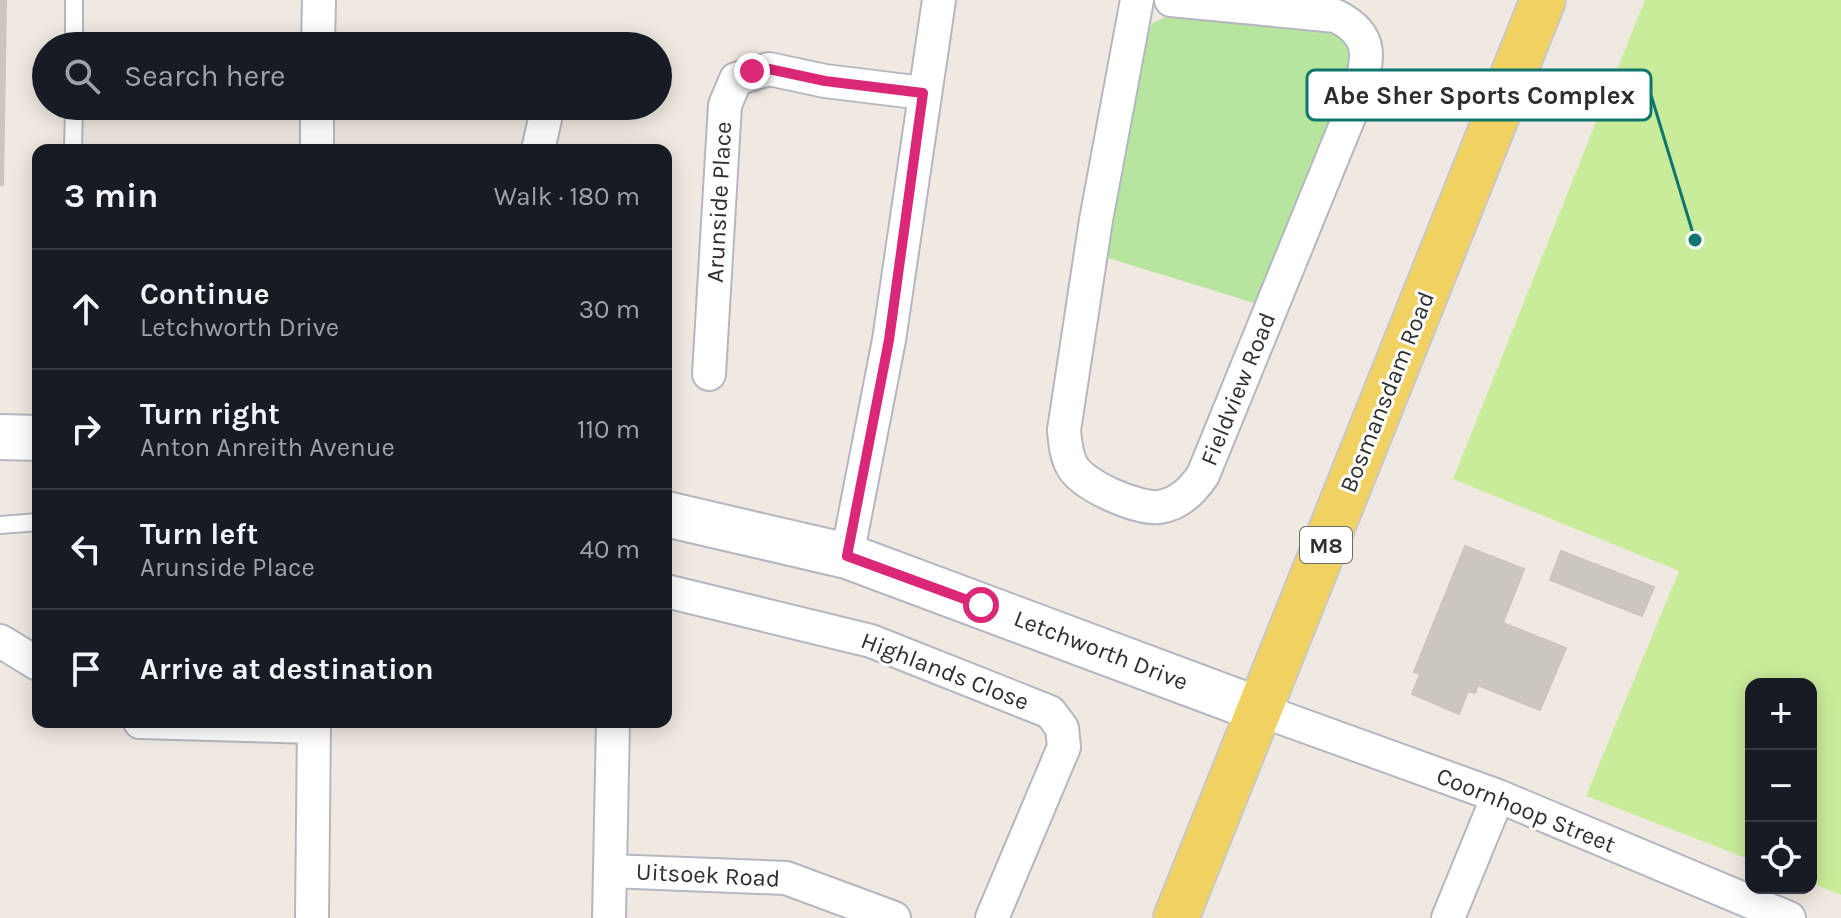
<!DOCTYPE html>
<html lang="en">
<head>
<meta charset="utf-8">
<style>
  :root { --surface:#171b24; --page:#242831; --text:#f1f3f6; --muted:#9ea1a6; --line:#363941 }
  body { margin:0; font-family:Karla,sans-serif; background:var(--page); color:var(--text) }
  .controls { position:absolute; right:24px; bottom:24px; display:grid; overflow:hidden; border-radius:16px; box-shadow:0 4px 20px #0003 }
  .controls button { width:72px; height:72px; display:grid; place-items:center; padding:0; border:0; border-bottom:2px solid var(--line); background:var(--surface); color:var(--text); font:40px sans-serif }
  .stop { position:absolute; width:24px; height:24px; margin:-18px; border:6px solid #db2777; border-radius:50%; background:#fff }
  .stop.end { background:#db2777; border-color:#fff; box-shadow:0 2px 8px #0008 }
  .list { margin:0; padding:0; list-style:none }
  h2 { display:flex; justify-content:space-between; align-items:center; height:104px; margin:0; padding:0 32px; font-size:34px }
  h2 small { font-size:26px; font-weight:400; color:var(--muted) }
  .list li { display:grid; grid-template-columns:52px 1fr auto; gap:24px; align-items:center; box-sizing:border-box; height:120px; padding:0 32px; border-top:2px solid var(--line) }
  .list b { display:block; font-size:30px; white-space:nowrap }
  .list p { margin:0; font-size:26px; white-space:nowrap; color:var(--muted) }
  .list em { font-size:26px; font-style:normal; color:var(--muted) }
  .icon { flex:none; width:44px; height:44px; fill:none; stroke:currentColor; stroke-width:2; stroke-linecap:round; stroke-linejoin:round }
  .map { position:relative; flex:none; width:1841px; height:918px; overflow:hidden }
  .search { position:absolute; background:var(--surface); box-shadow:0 4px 20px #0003; left:32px; top:32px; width:640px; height:88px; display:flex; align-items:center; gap:20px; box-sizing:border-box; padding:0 28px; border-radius:44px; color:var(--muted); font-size:30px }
  .panel { position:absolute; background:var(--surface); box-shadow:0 4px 20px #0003; left:32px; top:144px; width:640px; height:584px; border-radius:16px }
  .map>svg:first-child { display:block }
</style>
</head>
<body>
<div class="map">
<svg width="1841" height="918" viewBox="0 0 1841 918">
  <rect width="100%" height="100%" fill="#efe9e1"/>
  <!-- green -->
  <path fill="#b6e59e" d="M1171,14L1325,28L1344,38L1350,56L1339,116L1264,306L1105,257L1145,36L1153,23Z"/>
  <!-- pitch -->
  <path fill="#c9ec9a" d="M1645,0H1841V895L1811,883V684H1751V860L1586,796L1679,571L1453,479Z"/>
  <!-- building -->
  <path fill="#cbc7bf" stroke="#cbc5ba" stroke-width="2" d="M0,0H6L3,185H0Z
    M1465,546L1524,569L1503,623L1566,648L1540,710L1478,685L1475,693L1468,691L1459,714L1412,694L1420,674L1414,672Z
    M1561,551L1654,587L1642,616L1550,580Z"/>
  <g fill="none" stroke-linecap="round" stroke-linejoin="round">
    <!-- lane casing -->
    <g stroke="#b4b7c1" stroke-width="20">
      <path id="lane" d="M74,46V0
        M73,150L74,106
        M0,525L38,522"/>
    </g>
    <!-- street casing -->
    <g stroke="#b4b7c1" stroke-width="36">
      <path id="street" d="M1137,0L1096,220L1064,430C1065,442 1066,455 1072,466C1083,486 1137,509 1159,507C1179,504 1192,491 1203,475L1356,100C1367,63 1378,37 1336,16L1171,0
        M318,46L319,0
        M317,150V106
        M538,150L545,119
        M709,374L725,105L736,79L769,69L825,81L923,93
        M847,556L889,340L939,0
        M666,591L871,641L1050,712L1062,728L1064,747L992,918
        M0,641L38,664
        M1260,710L1498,796L1789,918
        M140,722L314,727
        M610,871L786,878L894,918
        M312,918L314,722
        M609,918L613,722
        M1448,918L1498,796"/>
    </g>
    <!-- secondary casing -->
    <g stroke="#b4b7c1" stroke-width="48">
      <path id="secondary" d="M0,437L38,438
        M666,514L847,556L1260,710"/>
    </g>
    <!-- primary casing -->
    <g stroke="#c9c9c9" stroke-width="48">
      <path id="primary" d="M1176,918L1543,0"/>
    </g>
    <!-- lane -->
    <use href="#lane" stroke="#fff" stroke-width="16"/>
    <!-- street -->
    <use href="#street" stroke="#fff" stroke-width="32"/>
    <!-- secondary -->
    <use href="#secondary" stroke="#fff" stroke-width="44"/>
    <!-- primary -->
    <use href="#primary" stroke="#f2d163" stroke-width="44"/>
  </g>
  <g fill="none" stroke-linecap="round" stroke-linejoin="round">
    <!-- route -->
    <path stroke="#db2777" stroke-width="10" d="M752,71L769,69L825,81L923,93L889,340L847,556L981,605"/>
  </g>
  <g text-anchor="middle" stroke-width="6" stroke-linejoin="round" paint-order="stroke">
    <!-- shield labels -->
    <rect fill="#fff" stroke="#6d6d6d" stroke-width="2" x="1300" y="527" width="52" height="36" rx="6"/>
    <g font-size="22" font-weight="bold" fill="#2e2e2e">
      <text x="1326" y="553">M8</text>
    </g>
    <!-- street labels -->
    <g font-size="24" fill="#2e2e2e" stroke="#fff">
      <text transform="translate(719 202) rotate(-87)" y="8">Arunside Place</text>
      <text transform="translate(1238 389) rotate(-68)" y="8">Fieldview Road</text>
      <text transform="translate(1387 392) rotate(-68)" y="8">Bosmansdam Road</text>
      <text transform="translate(1101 650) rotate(21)" y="8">Letchworth Drive</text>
      <text transform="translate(945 671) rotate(21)" y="8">Highlands Close</text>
      <text transform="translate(1526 810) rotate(22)" y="8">Coornhoop Street</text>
      <text transform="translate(708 875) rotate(3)" y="8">Uitsoek Road</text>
    </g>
  </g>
  <!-- callouts -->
  <path fill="none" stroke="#0f766e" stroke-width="3" d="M1695 240L1651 95"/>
  <circle fill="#0f766e" stroke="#fff" stroke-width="3" cx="1695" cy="240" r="8"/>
  <rect fill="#fff" stroke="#0f766e" stroke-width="3" x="1307" y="70" width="344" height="50" rx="8"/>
  <g font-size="26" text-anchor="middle" font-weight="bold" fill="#2e2e2e">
    <text x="1479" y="104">Abe Sher Sports Complex</text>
  </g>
</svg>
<div class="controls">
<button>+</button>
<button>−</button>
<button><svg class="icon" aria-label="locate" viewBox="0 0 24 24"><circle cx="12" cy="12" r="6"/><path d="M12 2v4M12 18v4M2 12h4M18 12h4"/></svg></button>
</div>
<div class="stop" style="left:981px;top:605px"></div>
<div class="stop end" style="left:752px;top:71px"></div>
<div class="search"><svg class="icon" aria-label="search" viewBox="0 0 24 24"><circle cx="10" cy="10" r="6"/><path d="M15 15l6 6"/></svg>Search here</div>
<section class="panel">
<h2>3 min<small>Walk · 180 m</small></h2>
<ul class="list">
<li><svg class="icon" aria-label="ahead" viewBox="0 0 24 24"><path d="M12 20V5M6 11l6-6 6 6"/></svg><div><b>Continue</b><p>Letchworth Drive</p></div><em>30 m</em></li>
<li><svg class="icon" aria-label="right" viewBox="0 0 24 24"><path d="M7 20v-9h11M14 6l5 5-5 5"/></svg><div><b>Turn right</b><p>Anton Anreith Avenue</p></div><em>110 m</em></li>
<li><svg class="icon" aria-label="left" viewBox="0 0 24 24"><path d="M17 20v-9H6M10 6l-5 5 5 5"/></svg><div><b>Turn left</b><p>Arunside Place</p></div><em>40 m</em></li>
<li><svg class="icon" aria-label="arrive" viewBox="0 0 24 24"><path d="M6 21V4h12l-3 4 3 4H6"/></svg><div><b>Arrive at destination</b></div></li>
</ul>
</section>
</div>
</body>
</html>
